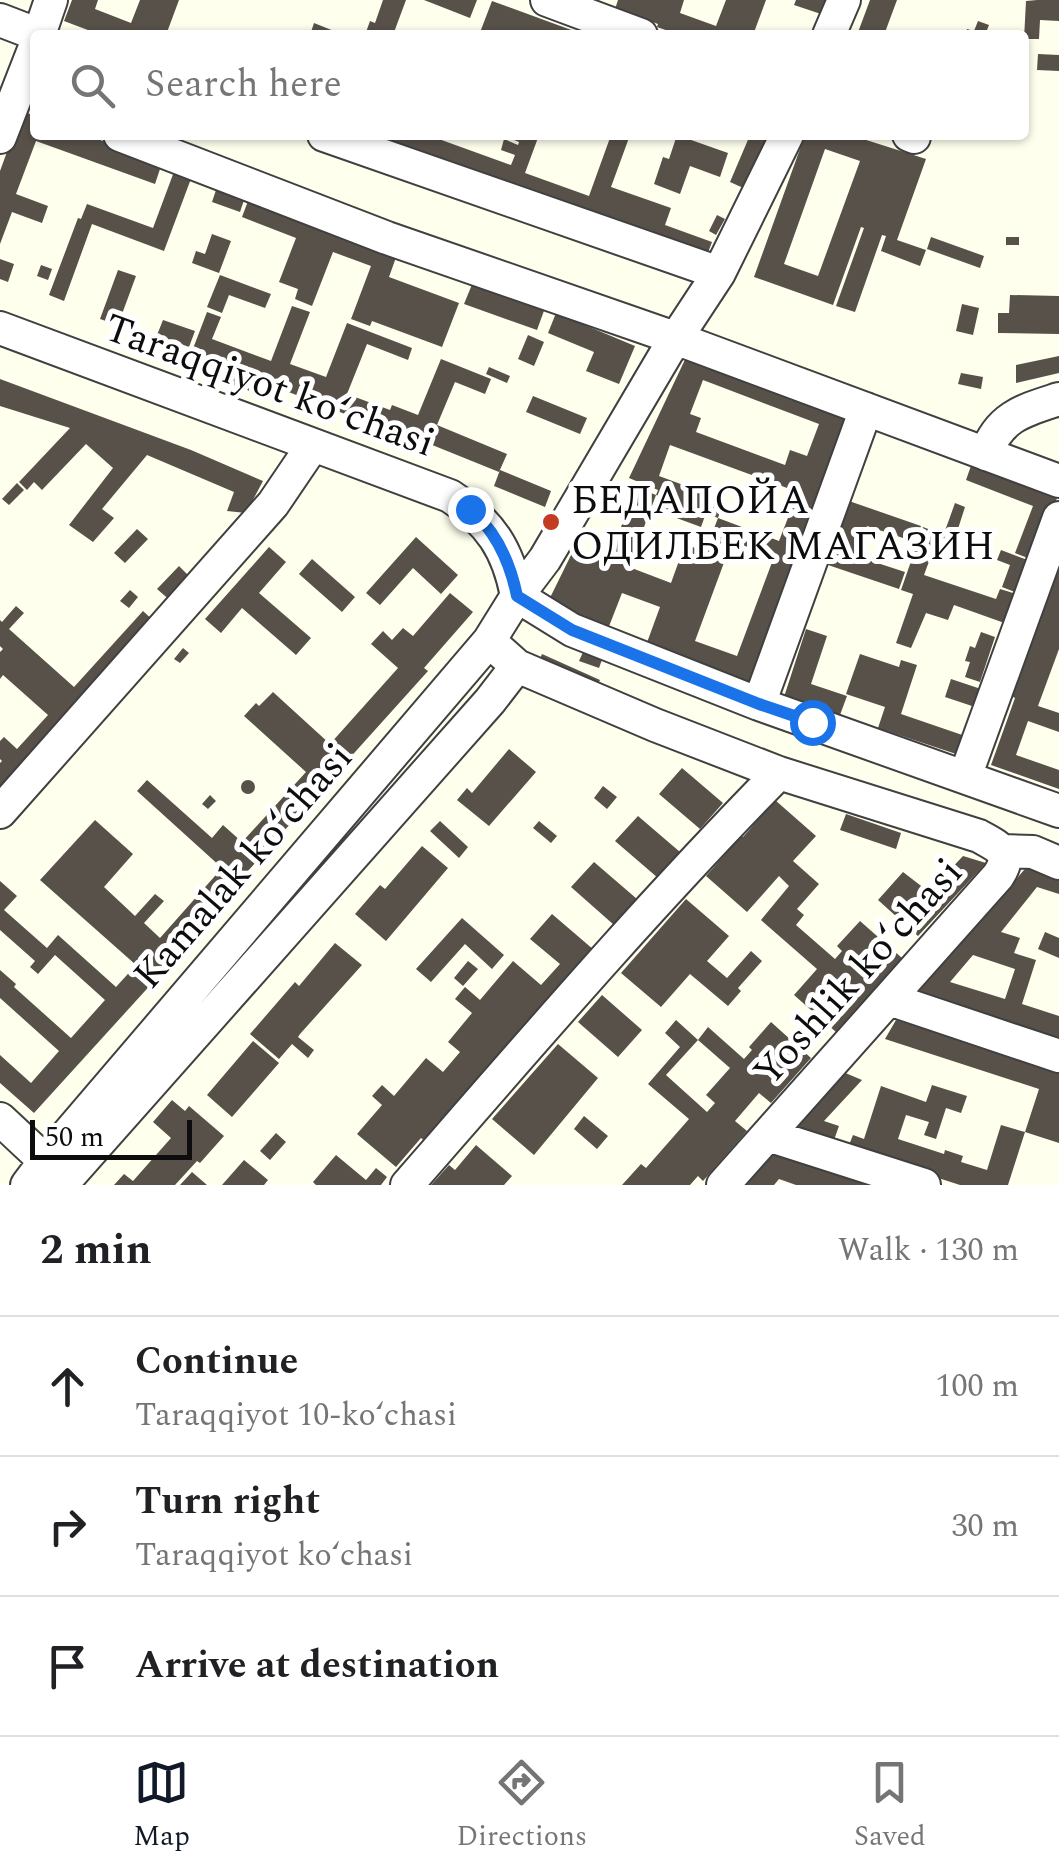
<!DOCTYPE html>
<html lang="en">
<head>
<meta charset="utf-8">
<style>
  :root { --surface:#fff; --page:#f2f2f2; --text:#202124; --muted:#757577; --line:#e0e0e0; --accent:#111827 }
  body { margin:0; font-family:Spectral,serif; background:var(--page); color:var(--text) }
  .scale { position:absolute; left:30px; bottom:25px; width:162px; box-sizing:border-box; padding-left:10px; border:5px solid #0d0d0d; border-top:0; font-size:28px; line-height:35px; white-space:nowrap; color:#0d0d0d; -webkit-text-stroke:8px #fff; paint-order:stroke }
  .stop { position:absolute; width:30px; height:30px; margin:-22px; border:8px solid #1a73e8; border-radius:50%; background:#fff }
  .stop.end { background:#1a73e8; border-color:#fff; box-shadow:0 2px 10px #0008 }
  .list { margin:0; padding:0; list-style:none }
  h2 { display:flex; justify-content:space-between; align-items:center; height:130px; margin:0; padding:0 40px; font-size:42px }
  h2 small { font-size:32px; font-weight:400; color:var(--muted) }
  .list li { display:grid; grid-template-columns:65px 1fr auto; gap:30px; align-items:center; box-sizing:border-box; height:140px; padding:0 40px; border-top:2px solid var(--line) }
  .list b { display:block; font-size:38px; white-space:nowrap }
  .list p { margin:0; font-size:32px; white-space:nowrap; color:var(--muted) }
  .list em { font-size:32px; font-style:normal; color:var(--muted) }
  .icon { flex:none; width:55px; height:55px; fill:none; stroke:currentColor; stroke-width:2; stroke-linecap:round; stroke-linejoin:round }
  .map { position:relative; flex:none; width:1059px; height:1185px; overflow:hidden }
  .search { position:absolute; background:var(--surface); box-shadow:0 2px 8px #0004; left:30px; right:30px; top:30px; height:110px; display:flex; align-items:center; gap:25px; box-sizing:border-box; padding:0 35px; border-radius:10px; color:var(--muted); font-size:38px }
  .sheet { height:550px; background:var(--surface) }
  nav { display:flex; justify-content:space-around; align-items:center; box-sizing:border-box; height:140px; border-top:2px solid var(--line); background:var(--surface); font-size:28px; color:var(--muted) }
  nav a { display:grid; justify-items:center; gap:5px }
  nav .on { color:var(--accent) }
  .map>svg:first-child { display:block }
</style>
</head>
<body>
<div class="map">
<svg width="1059" height="1185" viewBox="0 0 1059 1185">
  <rect width="100%" height="100%" fill="#ffe"/>
  <!-- building -->
  <path fill="#575149" fill-rule="evenodd" d="M72,0H98L95,9L131,23L140,0H179L166,35H101L64,21Z
    M383,0H406L393,35H365L370,21L375,23Z
    M424,0H477L470,18Z
    M618,0H684L680,13L716,26L726,0H766L753,35H680L657,27L658,24L615,9Z
    M796,0H832L827,16L794,5Z
    M870,0H897L884,35H857Z
    M1037,0H1059V21L1040,20L1039,39H1024L1026,1Z
    M492,1L585,35H514L502,31L501,35H479Z
    M978,21L989,25L985,35H965L967,29L974,31Z
    M314,23L344,35H310Z
    M1038,54L1059,55V71L1037,70Z
    M22,111L35,116V135H87L162,163L155,184L36,141L16,194L48,206L42,223L12,212L0,244V171Z
    M364,135H437L436,138L511,165L515,155L501,150L504,139L518,145L519,142L502,135H539L525,173L589,196L611,135H630L611,187L671,208L665,225L712,242L706,258Z
    M677,135L728,153L720,177L690,166L680,194L654,184L663,157L669,159Z
    M750,135H774L750,191L730,182Z
    M805,135H861L860,138L926,159L897,240L926,250L920,266L881,251L886,236L882,235L855,312L836,306L864,228L861,227L833,305L754,277ZM825,149L860,161L818,276L784,264Z
    M175,169L192,176L164,251L92,224L64,301L49,295L78,218L81,219L87,204L153,228Z
    M217,187L245,197L240,212L212,202Z
    M251,193L399,249L389,277L459,303L442,347L372,321L370,326L351,319L371,266L333,252L312,306L295,299L298,289L279,282L296,238L242,217Z
    M717,215L725,219L716,235L709,231Z
    M212,234L231,241L219,273L192,263L196,251L205,254Z
    M931,237L984,256L980,268L927,249Z
    M1006,237H1019V245H1006Z
    M0,259L14,264L8,282L0,279Z
    M41,265L52,269L48,280L37,276Z
    M118,270L136,276L118,325L100,319Z
    M220,275L271,294L265,308L229,295L222,313L207,307Z
    M473,282L545,308L537,330L464,304Z
    M1010,295L1059,296V334L998,333V313H1009Z
    M962,304L979,308L973,335L956,331Z
    M292,306L310,312L290,364L326,377L347,323L412,348L408,360L367,344L347,394L390,410L392,405L418,415L441,359L491,379L485,394L455,382L437,425L507,454L499,472L410,436L409,439L263,382L258,394L186,367L207,312L221,317L212,339L271,361Z
    M556,313L635,346L619,384L586,371L594,352L548,333Z
    M163,320L195,331L189,347L157,335Z
    M528,335L544,342L534,366L518,359Z
    M690,349L852,411L748,687L645,648L660,607L622,593L606,634L546,606L574,549L609,559L636,487L656,495L629,567L671,583L685,544L705,552L718,518L779,541L798,492L670,445L659,476L724,500L718,518L706,513L701,527L663,513L668,499L656,495L658,490L629,478ZM703,380L819,424L807,456L790,450L785,465L696,432L701,418L690,414ZM732,541L774,557L737,656L695,641Z
    M1059,356V373L1016,383V365Z
    M489,367L510,376L507,383L486,374Z
    M961,373L983,377L981,389L958,384Z
    M0,379L191,450L263,481L246,513L227,511L234,492L147,455L102,509L114,518L93,542L69,525L113,468L86,444L42,490L34,482L27,490L19,482L70,428L0,406Z
    M533,396L587,418L580,434L526,412Z
    M973,460L1059,493L1033,560L1015,553L1033,506L966,480Z
    M500,470L551,491L545,507L494,486Z
    M17,483L24,490L9,505L2,499Z
    M849,501L921,526L915,542L867,526L856,556L905,572L899,589L828,565Z
    M955,503L965,507L957,532L946,528Z
    M923,527L939,533L941,527L948,529L944,539L938,537L924,575L996,599L1000,589L1020,595L1010,625L954,605L948,620L926,613L911,648L896,643L913,594L901,590Z
    M137,529L148,539L125,563L114,553Z
    M416,537L458,575L441,594L413,568L380,605L366,593Z
    M269,547L286,562L259,593L311,638L296,655L242,608L221,633L205,619Z
    M1001,550L1033,562L1020,594L1002,587L1010,565L997,560Z
    M312,559L355,597L342,612L299,574Z
    M1059,562V649L1038,706L1059,713V732L1028,721L1016,755L1059,770V789L991,765L1015,698L1011,696Z
    M179,566L193,580L172,602L157,589Z
    M130,590L138,597L129,608L120,601Z
    M450,593L473,612L424,668L428,671L212,911L215,914L34,1113L0,1083V1055L31,1083L59,1051L0,998V970L16,984L14,987L71,1038L105,1000L55,955L38,974L30,967L35,961L0,930V881L17,896L4,910L47,948L58,935L116,987L136,965L40,880L95,820L133,854L104,887L135,916L155,894L164,901L144,923L160,938L222,868L137,791L147,780L212,838L223,825L242,842L306,772L244,716L256,703L259,706L273,692L330,744L398,668L371,644L383,631L392,640L403,628L413,636Z
    M16,606L24,613L9,629L74,687L143,611L156,623L0,801V763L2,761L0,759V741L4,737L17,749L48,715L3,675L0,679V652L3,649L0,646V620L2,622Z
    M806,629L827,636L811,684L847,696L840,715L784,697Z
    M981,632L995,637L980,682L965,677L970,662L965,661L970,646L975,648Z
    M183,648L189,653L180,663L174,659Z
    M584,650L603,657L599,668L579,661Z
    M542,654L600,680L594,692L537,666Z
    M860,654L899,667L901,660L917,665L901,714L971,738L965,757L878,728L885,707L846,694Z
    M951,679L984,690L978,708L945,697Z
    M509,749L536,772L489,826L457,800L467,788L472,793Z
    M682,768L723,803L700,829L659,794Z
    M241 787a7 7 0 1 1 14 0a7 7 0 1 1-14 0Z
    M603,786L617,797L607,809L594,798Z
    M210,795L216,801L208,809L202,804Z
    M775,800L816,836L793,861L819,884L797,909L804,915L796,925L835,959L842,951L837,946L860,921L902,958L836,1032L794,995L817,969L761,920L789,886L779,876L747,912L706,876L728,851L722,845L736,830L743,837Z
    M846,814L901,833L896,849L840,830Z
    M638,816L680,852L658,878L615,841Z
    M440,821L468,847L459,858L430,831Z
    M539,821L557,836L551,843L533,828Z
    M422,846L448,868L386,941L355,914L380,885L385,889Z
    M963,856L986,863L918,936L878,900L903,872L929,892Z
    M594,862L637,899L614,925L571,887Z
    M1031,862L1059,872V894L1037,887L1001,932L1020,938L1014,953L1036,960L1022,1004L1059,1016V1039L913,992L966,937ZM973,955L1015,969L1005,999L950,982Z
    M686,899L729,936L707,961L727,978L751,951L762,961L738,988L741,991L728,1006L690,974L661,1007L621,973Z
    M552,914L594,950L427,1143L421,1138L396,1167L357,1134L382,1105L372,1096L382,1085L394,1096L426,1058L443,1072L460,1052L448,1042L472,1013L455,999L465,987L480,1000L513,961L541,985L560,964L530,939Z
    M462,918L504,955L492,969L465,944L431,982L416,969Z
    M1045,932L1059,938V958L1038,949Z
    M335,943L362,965L300,1034L298,1037L314,1050L308,1058L292,1044L279,1059L250,1034L295,982L299,986Z
    M468,961L478,969L463,986L454,978Z
    M602,995L642,1030L618,1057L578,1022Z
    M676,1020L698,1040L666,1075L707,1112L715,1103L706,1095L730,1068L698,1040L708,1027L744,1059L752,1050L749,1047L771,1022L811,1058L771,1103L759,1093L735,1121L747,1131L703,1181L698,1176L690,1185H622L641,1164L646,1168L689,1119L648,1084L680,1047L665,1033Z
    M896,1020L1059,1072V1143L1025,1132L1008,1185H960L876,1158L849,1145L853,1135L864,1139L881,1086L926,1102L932,1085L967,1096L961,1113L946,1108L936,1139L924,1135L929,1122L906,1115L898,1139L944,1154L945,1150L963,1156L961,1162L987,1170L1001,1125L1025,1132L1039,1089L885,1039Z
    M253,1041L279,1063L232,1117L207,1095Z
    M558,1044L598,1078L534,1155L492,1119Z
    M843,1072L862,1080L824,1121L839,1126L834,1140L794,1127Z
    M172,1100L185,1111L189,1106L224,1136L200,1163L197,1161L175,1185H114L124,1174L133,1181L171,1138L153,1122Z
    M584,1116L608,1136L597,1149L574,1129Z
    M276,1133L286,1142L270,1160L260,1151Z
    M476,1145L512,1176L504,1185H431L449,1165L455,1170Z
    M773,1153L866,1184V1185H796L779,1179L774,1185H744Z
    M336,1155L366,1180L376,1168L387,1177L381,1185H316L313,1182Z
    M244,1160L268,1180L264,1185H222Z
    M192,1172L207,1185H180Z"/>
  <g fill="none" stroke-linecap="round" stroke-linejoin="round">
    <!-- minor casing -->
    <g stroke="#404040" stroke-width="36">
      <path id="minor" d="M547,0L641,35
        M0,20L39,35L51,0
        M829,35L844,0
        M120,135L387,238L675,338L1059,481
        M324,135L719,273
        M909,135L914,137
        M0,137L35,47
        M0,328L450,496C490,522 508,549 517,596
        M986,454C999,416 1025,410 1059,399
        M517,596L572,630L759,704L1059,811
        M489,641L517,666L655,725L779,773L979,836C998,847 1014,852 998,876L723,1185
        M759,704L866,409
        M965,777L1059,518
        M0,812L273,504L313,445
        M1003,851L1033,852L1059,863
        M889,999L1059,1056
        M0,1119L45,1161
        M768,1135L924,1185
        M27,1185L45,1161L489,641L517,596L545,559L667,352L719,273L787,135
        M61,1185L490,701L517,666
        M407,1185C529,1045 649,905 779,773"/>
    </g>
    <!-- minor -->
    <use href="#minor" stroke="#fff" stroke-width="32"/>
  </g>
  <g fill="none" stroke-linecap="round" stroke-linejoin="round">
    <!-- route -->
    <path stroke="#1a73e8" stroke-width="12" d="M470,509C497,532 510,562 517,596L572,630L759,704L812,722"/>
  </g>
  <!-- markers -->
  <circle fill="#c33b20" stroke="#fff" stroke-width="4" cx="551" cy="522" r="10"/>
  <g text-anchor="middle" stroke-width="10" stroke-linejoin="round" paint-order="stroke">
    <!-- street labels -->
    <g font-size="40" fill="#0d0d0d" stroke="#fff">
      <text transform="translate(270 384) rotate(20)" y="14">Taraqqiyot koʻchasi</text>
      <text transform="translate(242 865) rotate(-49)" y="14">Kamalak koʻchasi</text>
      <text transform="translate(857 971) rotate(-48)" y="14">Yoshlik koʻchasi</text>
    </g>
    <!-- poi labels -->
    <g font-size="40" fill="#0d0d0d" stroke="#fff" text-anchor="start">
      <text x="571" y="513">БЕДАПОЙА<tspan x="571" dy="46">ОДИЛБЕК МАГАЗИН</tspan></text>
    </g>
  </g>
</svg>
<div class="scale">50 m</div>
<div class="stop" style="left:812px;top:722px"></div>
<div class="stop end" style="left:470px;top:509px"></div>
<div class="search"><svg class="icon" aria-label="search" viewBox="0 0 24 24"><circle cx="10" cy="10" r="6"/><path d="M15 15l6 6"/></svg>Search here</div>
</div>
<section class="sheet">
<h2>2 min<small>Walk · 130 m</small></h2>
<ul class="list">
<li><svg class="icon" aria-label="ahead" viewBox="0 0 24 24"><path d="M12 20V5M6 11l6-6 6 6"/></svg><div><b>Continue</b><p>Taraqqiyot 10-koʻchasi</p></div><em>100 m</em></li>
<li><svg class="icon" aria-label="right" viewBox="0 0 24 24"><path d="M7 20v-9h11M14 6l5 5-5 5"/></svg><div><b>Turn right</b><p>Taraqqiyot koʻchasi</p></div><em>30 m</em></li>
<li><svg class="icon" aria-label="arrive" viewBox="0 0 24 24"><path d="M6 21V4h12l-3 4 3 4H6"/></svg><div><b>Arrive at destination</b></div></li>
</ul>
</section>
<nav>
<a class="on"><svg class="icon" aria-label="map" viewBox="0 0 24 24"><path d="M3 6l6-2 6 2 6-2v14l-6 2-6-2-6 2zM9 4v14M15 6v14"/></svg>Map</a>
<a><svg class="icon" aria-label="directions" viewBox="0 0 24 24"><path d="M12 3l9 9-9 9-9-9zM9 14v-3h6M13 9l2 2-2 2"/></svg>Directions</a>
<a><svg class="icon" aria-label="saved" viewBox="0 0 24 24"><path d="M7 4h10v16l-5-4-5 4z"/></svg>Saved</a>
</nav>
</body>
</html>
